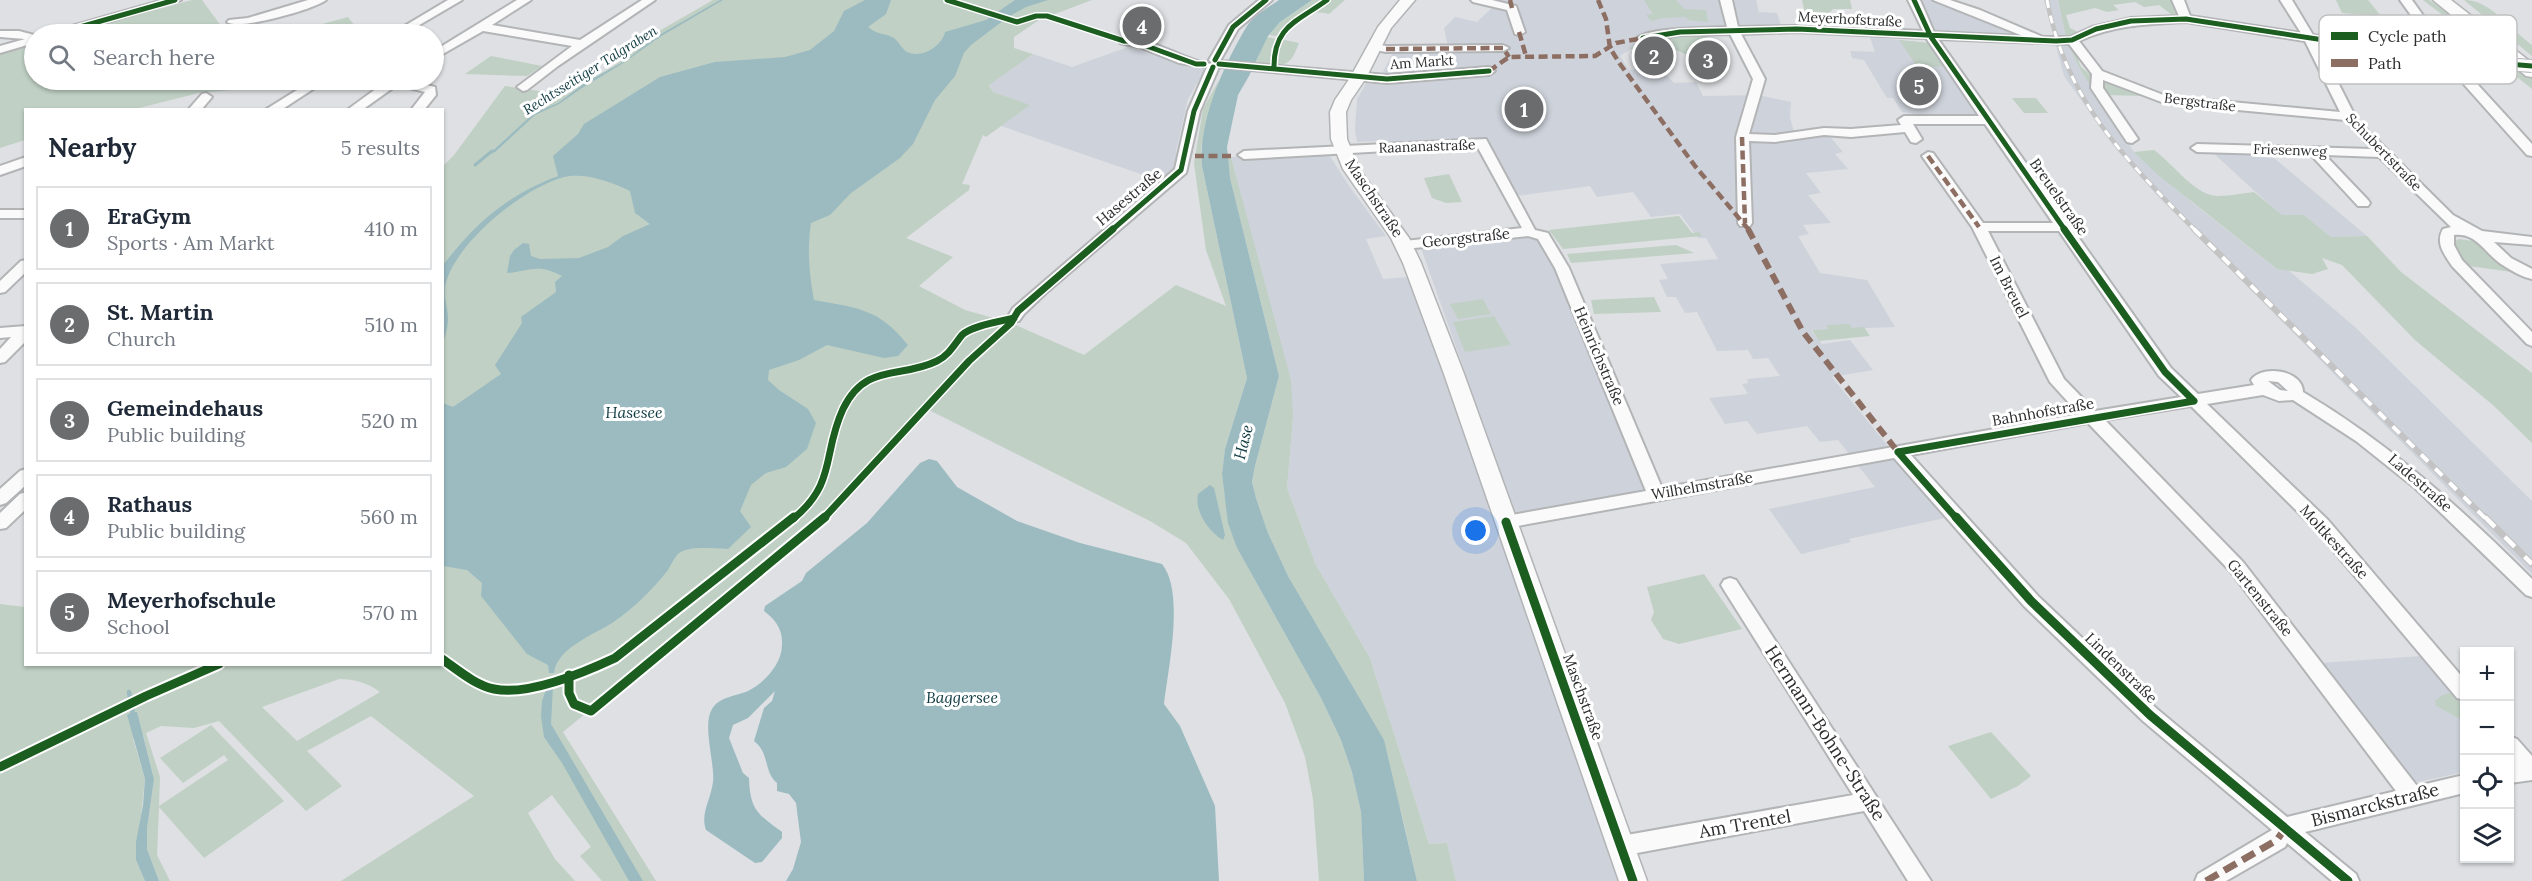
<!DOCTYPE html>
<html lang="en">
<head>
<meta charset="utf-8">
<style>
  :root { --surface:#fff; --page:#f2f2f3; --text:#1f2937; --muted:#747a83; --line:#e0e1e3; --accent:#6a6c6e }
  body { margin:0; font-family:Lora,serif; background:var(--page); color:var(--text) }
  .controls { position:absolute; right:18px; bottom:18px; display:grid; overflow:hidden; border-radius:0px; box-shadow:0 2px 4px #0004 }
  .controls button { width:54px; height:54px; display:grid; place-items:center; padding:0; border:0; border-bottom:2px solid var(--line); background:var(--surface); color:var(--text); font:30px sans-serif }
  .you { position:absolute; left:1476px; top:531px; width:21px; height:21px; margin:-15px; border:4px solid #fff; border-radius:50%; background:#1a73e8; box-shadow:0 0 0 9px #1a73e833 }
  .badge { display:grid; place-items:center; width:39px; height:39px; border-radius:50%; background:var(--accent); color:#fff; font-size:20px; font-weight:700 }
  .pin { position:absolute; translate:-50% -50%; border:3px solid #fff; box-shadow:0 2px 6px #0006 }
  .list { margin:0; padding:0; list-style:none }
  h2 { display:flex; justify-content:space-between; align-items:center; height:78px; margin:0; padding:0 24px; font-size:26px }
  h2 small { font-size:20px; font-weight:400; color:var(--muted) }
  .list li { display:grid; grid-template-columns:39px 1fr auto; gap:18px; align-items:center; box-sizing:border-box; height:84px; margin:0 12px 12px; padding:0 12px; border:2px solid var(--line); border-radius:0px }
  .list b { display:block; font-size:22px; white-space:nowrap }
  .list p { margin:0; font-size:20px; white-space:nowrap; color:var(--muted) }
  .list em { font-size:20px; font-style:normal; color:var(--muted) }
  .icon { flex:none; width:33px; height:33px; fill:none; stroke:currentColor; stroke-width:2; stroke-linecap:round; stroke-linejoin:round }
  .map { position:relative; flex:none; width:2532px; height:881px; overflow:hidden }
  .search { position:absolute; background:var(--surface); box-shadow:0 2px 4px #0004; left:24px; top:24px; width:420px; height:66px; display:flex; align-items:center; gap:15px; box-sizing:border-box; padding:0 21px; border-radius:33px; color:var(--muted); font-size:22px }
  .panel { position:absolute; background:var(--surface); box-shadow:0 2px 4px #0004; left:24px; top:108px; width:420px; height:558px; border-radius:0px }
  .map>svg:first-child { display:block }
</style>
</head>
<body>
<div class="map">
<svg width="2532" height="881" viewBox="0 0 2532 881">
  <rect width="100%" height="100%" fill="#dee0e3"/>
  <!-- built -->
  <path fill="#ced3db" d="M1470,0H1756L1759,12L1777,13L1782,28L1645,40L1620,56L1629,70L1660,68L1674,83L1696,82L1703,96L1758,95L1791,102L1790,117L1795,136L1827,133L1843,152L1835,154L1848,169L1806,173L1821,193L1808,195L1831,223L1803,225L1809,234L1798,236L1820,273L1867,280L1895,327L1811,330L1822,344L1850,340L1873,370L1832,377L1895,455L1949,517L1849,539L1851,542L1801,554L1769,509L1875,487L1838,440L1820,442L1807,426L1757,434L1747,421L1725,424L1709,398L1748,394L1742,384L1748,383L1747,379L1780,376L1768,358L1753,359L1748,350L1717,351L1697,312L1685,313L1676,297H1667L1659,280L1668,279L1660,264L1718,259L1706,238H1698L1680,214L1651,217L1633,192L1597,197L1590,186L1516,196L1481,141L1380,146L1377,141L1357,142L1355,130L1357,99L1368,80H1379L1395,48L1448,47L1444,28L1455,17L1477,22L1494,6Z
    M1919,0H1951L1948,3L2041,40L1938,37Z
    M2044,0H2058L2067,42L2082,73L2134,152L2195,205L2277,269H2287L2355,327L2532,501V574L2156,194L2114,146L2064,76Z
    M1870,37L1929,43L1979,115L1977,118H1917L1913,114L1902,112L1893,98H1887L1864,60L1852,58L1850,51L1875,52Z
    M1128,47L1205,70L1188,99L1176,151L1181,170L1161,181L1001,126L1029,105L993,92L989,84L1033,54L1072,67Z
    M2211,151L2268,153L2367,236L2331,237L2304,215L2282,216Z
    M1328,153L1349,186L1386,236L1366,239L1383,279L1409,277L1620,881H1456L1447,843L1429,844L1370,658L1316,565L1287,488L1293,418L1275,324L1231,157Z
    M1521,235L1537,238L1553,265L1597,363L1646,491L1515,514L1421,248Z
    M2422,656L2464,707V772L2413,783L2320,663Z"/>
  <!-- green -->
  <path fill="#c0d0c4" fill-rule="evenodd" d="M192,0H202L227,34H68Z
    M713,0H1092L1039,20L1014,37V48L1033,54L989,85L993,92L1030,105L986,137L983,135L962,184L970,185L969,190L906,238L953,257L919,286L965,310L1011,323L1084,355L1176,285L1226,306L1206,250L1194,163L1203,109L1219,80L1201,148L1202,166L1247,378L1225,449L1222,474L1225,497L1237,548L1321,698L1341,740L1352,772L1361,812L1364,881H1319L1313,799L1305,757L1285,703L1229,599L1186,543L1150,521L925,408L832,511L563,732L656,881H602L580,856L591,847L552,795L528,813L555,859L575,881H341L474,796L371,716L307,751L342,786L306,811L219,721L194,728L161,726L146,733L160,777L159,806L228,760L224,755L183,783L160,758L211,725L284,801L204,858L159,807L157,855L170,881H159L147,849V829L154,779L143,735L133,739L145,779L136,860L145,881H0V604L25,607L26,664H442L443,166L454,155L505,86L566,95C589,78 616,67 637,49L633,46ZM339,679C355,679 368,683 380,692L297,741L262,707Z
    M1312,0H1345L1329,14C1303,9 1295,17 1277,36L1269,35L1280,22Z
    M1644,0H1676L1684,9L1706,10L1708,22L1688,20L1686,17L1662,18L1651,21L1646,15L1653,14Z
    M1802,0H1850L1852,9H1833L1828,14L1805,13Z
    M2058,0H2178L2186,19H2177L2159,5L2144,7L2135,2L2113,5L2119,10L2107,12L2095,8L2066,15L2070,28L2082,34L2071,42L2081,67L2094,78V86L2134,145H2129L2082,73L2067,42Z
    M2336,0H2368L2381,16L2342,13Z
    M2423,0H2429L2506,54L2532,77V89L2506,68L2499,58Z
    M2464,0C2491,0 2511,30 2532,45V56Z
    M348,17L361,34H286Z
    M1705,30L1717,53L1685,54L1669,47L1630,49L1643,38Z
    M1267,37L1276,39L1271,49L1272,65L1255,64Z
    M1280,39L1299,43C1294,55 1291,66 1276,65V49Z
    M1899,40L1929,43L1945,66L1918,68Z
    M34,44V80H263L242,89L199,93L135,109L26,110L25,140L0,148V53Z
    M491,56L542,66L527,76L465,74Z
    M2103,79L2146,96L2105,95L2100,86Z
    M2012,98H2036L2048,113H2024Z
    M2154,150C2172,163 2190,189 2211,195C2219,198 2244,193 2254,192L2282,215H2304L2331,237L2367,236L2401,272L2532,373V443L2494,406L2415,340L2342,265L2322,258L2328,269L2312,274L2277,269L2158,175L2134,152Z
    M1231,157L1291,380L1293,418L1287,488L1316,565L1370,658L1429,844L1447,843L1456,881H1417L1401,811L1289,578L1268,533L1256,498L1252,482L1255,466L1279,376L1230,178L1227,159Z
    M1449,174L1462,202L1446,203L1432,198L1424,178Z
    M1679,216L1692,233L1699,232L1702,236L1563,249L1549,230Z
    M2459,239L2480,242L2512,272L2469,266L2457,251L2455,241Z
    M1676,245L1694,253L1571,263L1567,254Z
    M1654,297L1661,312L1594,314L1591,300Z
    M1483,299L1491,314L1458,319L1450,304Z
    M1494,316L1511,345L1465,352L1453,322Z
    M1849,324L1852,328L1864,327L1870,336L1819,341L1812,330L1828,329L1827,325Z
    M1704,574L1742,629L1679,644L1663,639L1651,620L1654,612L1647,587Z
    M2452,692L2464,707V721L2436,706L2435,701L2441,696Z
    M1991,732L2031,776L2018,786L1991,799L1948,746Z"/>
  <!-- water -->
  <path fill="#9bbbc1" d="M720,0H723L658,38L625,62L582,88L559,104L535,115L495,152L488,155L534,113L558,103L585,83L625,61L654,38Z
    M865,0H891L886,14L868,27C877,35 886,33 894,38C899,42 902,49 907,52C922,59 942,46 945,32L986,20L1015,0H1048L1026,7L1008,17L971,45L964,53L955,76L935,100L913,144L900,158L851,193L830,215L811,223C807,249 809,273 814,300C858,308 878,308 908,345L898,356L884,358L827,345L799,360L769,370L768,380L779,390L808,409L816,423L807,449L786,467L766,473L751,485L740,511L751,527L728,549C715,549 688,545 678,554C674,558 671,565 668,570C654,588 634,608 615,621C596,634 557,647 554,673H549L548,665L527,654L481,596L482,583L467,570L443,566V403L453,407L501,374L495,365L522,323L521,317L556,292L555,282L562,276C537,263 531,271 507,273L510,256L514,250L523,243L529,244L531,256L540,259L579,258L608,247L623,236L650,224L635,213L630,191C612,182 585,172 564,177C523,188 458,241 446,282C442,295 448,306 448,319C448,328 444,338 443,346V265C477,222 506,196 558,176L553,156L578,134L584,124L660,77L715,62L785,57L810,50L834,31L844,11Z
    M1279,0H1312L1280,22L1268,36L1249,76L1238,95L1227,147L1230,178L1279,376L1255,466L1252,482L1256,498L1268,533L1289,578L1384,740L1417,881H1364L1361,812L1352,772L1341,740L1321,698L1237,548L1228,523L1222,474L1225,449L1247,378L1202,166C1198,122 1224,64 1247,26C1253,16 1269,7 1279,0Z
    M929,459L937,461L957,487L1017,521L1080,543L1162,564C1185,592 1168,669 1164,704L1180,726L1215,806L1219,881H786L793,869L801,842L796,803L789,794L777,791V783C763,771 770,753 754,741L764,708L772,701L775,691L748,718L733,725L729,738L743,773L749,778C750,809 757,814 782,832V838L762,862L755,863L706,830C700,814 711,799 713,782C715,763 702,725 712,709C719,697 736,696 748,691C764,683 782,664 782,645C783,630 776,620 764,611L765,606L802,581L806,573L867,523L920,463Z
    M1210,485L1214,488L1225,535L1223,540C1209,532 1194,511 1198,494Z
    M553,686L551,724L643,881H629L562,763L544,737L541,716L542,701L547,687Z
    M132,712H137L154,779L147,829V849L159,881H145L136,860V842L143,805L145,779L127,715Z"/>
  <g fill="none" stroke-linecap="round" stroke-linejoin="round">
    <!-- stream-far1 -->
    <path stroke="#9bbbc1" stroke-width="3" d="M475,165L492,151"/>
    <!-- stream -->
    <path stroke="#9bbbc1" stroke-width="4.5" d="M129,692L133,714"/>
    <!-- minor casing -->
    <g stroke="#b3b4b6" stroke-width="4">
      <path id="minor" d="M163,0H181L66,34H49L51,32Z
        M308,0H326C315,9 238,31 227,22L229,20L248,18Z
        M448,0H462L404,34H391Z
        M517,0H531L492,25L580,40L642,0H655L558,66L527,90L523,91L517,87L572,46L483,31L434,59V51Z
        M1259,0H1272L1238,29L1220,61L1387,75L1489,67L1495,71L1489,75L1387,83L1219,67L1200,111L1186,173L1046,293L1024,314L1019,321H1009L1007,318L1013,308L1175,169L1188,111L1207,67L1179,63L1139,47L1120,43V39C1148,33 1186,63 1213,64L1209,60L1229,25Z
        M1471,0H1492L1516,6L1525,32L1519,35L1515,34L1507,10L1473,2Z
        M1720,0H1732L1738,27L1797,26L1923,31L1908,0H1920L1934,32L2023,36L1933,0H1950L1980,10L2043,37H2070L2092,27L2131,18L2179,16L2172,0H2184L2190,16L2301,33L2280,0H2292L2313,35L2439,54L2400,0H2412L2452,56L2510,61L2512,64L2506,68L2458,63L2532,144V156L2527,155L2444,62L2318,43L2357,120L2453,215L2482,231L2532,237V245L2494,242L2511,258L2532,269V279C2522,277 2510,270 2501,264C2485,253 2476,232 2454,235V245L2462,260L2532,332V346L2527,344L2452,266C2444,254 2435,243 2443,229L2451,227L2379,157L2325,155L2368,200L2370,203L2368,206H2358L2311,155L2197,152L2191,148L2197,144L2372,149L2345,120L2164,103L2103,80V88L2138,139L2132,143L2127,142L2091,88L2092,74L2069,44L1938,39L2171,368L2198,394L2254,385L2251,380C2262,364 2303,370 2303,392C2389,443 2461,508 2532,579V597L2526,595L2415,488L2356,441L2293,400L2279,401L2263,395L2207,404L2328,520L2464,679V700L2457,698L2316,530L2191,406L2105,420L2243,562L2417,786L2464,775V793L2305,832L2356,874L2359,881H2332L2287,843L2285,847L2226,881H2195L2198,874L2272,830L2143,721L2024,606L1894,458L1506,528L1500,527L1497,522L1500,517L1506,516L1646,491L1555,268L1538,239L1528,236L1405,249L1398,245L1405,241L1522,228L1477,146L1244,159L1238,155L1244,151L1486,139L1535,230L1548,233L1569,268L1662,488L2079,414L2050,382L1972,227L1922,156L1928,152L1933,153L1983,223H2053L1985,124H1913L1922,139L1916,143L1911,142L1905,132L1851,137L1824,135L1775,142L1749,141L1752,223L1750,226H1740L1738,223L1736,137L1753,79L1730,34L1680,35L1643,41L1637,38C1651,27 1707,28 1727,27ZM2186,22L2305,41L2340,112L2166,96L2102,71L2079,41C2114,25 2148,24 2186,22ZM1797,32L1926,38L1979,116H1904L1898,120L1901,125L1851,129L1824,128L1775,135L1749,134L1765,79L1741,34ZM1988,231H2059L2159,376L2181,397L2095,411L2064,379ZM2268,381L2278,382L2288,391L2280,390ZM2088,423L2231,572L2396,791L2287,817L2157,709L2038,596L1911,455Z
        M0,31H19L34,35V43L0,53V46L25,39L0,37Z
        M1374,44L1386,46L1503,45L1509,48L1503,51L1386,52L1370,49L1368,47Z
        M313,80H327L281,110H265Z
        M388,80H406L435,87L436,95L424,110H411L425,92L397,85L362,110H347Z
        M206,93L212,97L201,110H188L202,94Z
        M26,157V166L0,175V166Z
        M0,210H26V218H0Z
        M26,260V272L5,292L0,293V281L21,261Z
        M26,326V341L5,362L0,363V349L11,337L0,338V328Z
        M26,469V485L6,503L0,505V489L20,471Z
        M26,492V509L6,528L0,529V513L20,494Z
        M1730,578L1736,580L1931,881H1908L1864,811L1621,856L1613,853L1610,846L1613,839L1621,836L1853,795L1724,590L1721,585L1724,580Z
        M2510,736L2517,739L2532,756V780L2510,783V765L2514,764L2510,759Z"/>
    </g>
    <!-- major casing -->
    <g stroke="#b3b4b6" stroke-width="3">
      <path id="major" d="M1400,0H1415L1391,28L1366,78L1351,100L1346,112L1347,139L1359,169L1409,238L1421,263L1464,374L1647,881H1619L1444,374L1403,263L1391,238L1343,169L1331,139L1330,112L1335,100L1350,78L1378,27Z"/>
    </g>
    <!-- highway casing -->
    <g stroke="#b3b4b6" stroke-width="3">
      <path id="highway" d="M2433,0H2451L2532,63V77L2526,76Z"/>
    </g>
    <!-- minor -->
    <use href="#minor" fill="#fafafb" fill-rule="evenodd"/>
    <!-- major -->
    <use href="#major" fill="#fafafb" fill-rule="evenodd"/>
    <!-- highway -->
    <use href="#highway" fill="#fafafb" fill-rule="evenodd"/>
    <!-- rail-far2 casing -->
    <g stroke="#c3c3c4" stroke-width="4.5">
      <path id="rail-far2" d="M2047,0C2066,101 2126,160 2195,230"/>
    </g>
    <!-- rail-far1 casing -->
    <g stroke="#c3c3c4" stroke-width="6">
      <path id="rail-far1" d="M2194,229L2486,519"/>
    </g>
    <!-- rail casing -->
    <g stroke="#c3c3c4" stroke-width="7">
      <path id="rail" d="M2485,517L2532,564"/>
    </g>
    <!-- rail-far2 -->
    <use href="#rail-far2" stroke="#fff" stroke-width="3" stroke-dasharray="8" stroke-linecap="butt"/>
    <!-- rail-far1 -->
    <use href="#rail-far1" stroke="#fff" stroke-width="4" stroke-dasharray="10" stroke-linecap="butt"/>
    <!-- rail -->
    <use href="#rail" stroke="#fff" stroke-width="4.5" stroke-dasharray="14" stroke-linecap="butt"/>
    <!-- minor-bridge casing -->
    <g stroke="#b3b4b6" stroke-width="14" stroke-linecap="butt">
      <path id="minor-bridge" d="M2506,64L2532,66"/>
    </g>
    <!-- minor-bridge -->
    <use href="#minor-bridge" stroke="#fafafb" stroke-width="12"/>
    <!-- quiet-far2 -->
    <path stroke="#8d6e63" stroke-width="4.5" stroke-dasharray="9 4.5" stroke-linecap="butt" d="M1510,0L1512,8
      M1598,0L1606,19L1610,48L1620,64L1695,166L1749,230
      M1519,32L1526,56
      M1386,49L1503,48L1509,57
      M1489,71L1509,57L1595,56L1616,43L1643,38
      M1742,137L1745,223
      M1195,156H1233
      M1928,156L1979,227"/>
    <!-- quiet-far1 -->
    <path stroke="#8d6e63" stroke-width="6" stroke-dasharray="11 6" stroke-linecap="butt" d="M1748,229L1803,332L1898,452"/>
    <!-- quiet -->
    <path stroke="#8d6e63" stroke-width="7" stroke-dasharray="14 7" stroke-linecap="butt" d="M2206,881L2277,840L2286,827"/>
    <!-- cycleway-far2 casing -->
    <g stroke="#fff" stroke-width="8">
      <path id="cycleway-far2" d="M947,0L1017,22L1036,16H1047L1124,41H1133L1196,64H1204
        M1914,0L1931,37L2065,230
        M55,34L175,0
        M1643,38L1680,32L1797,29L2056,41L2072,40L2096,29L2131,21L2186,19L2448,59L2532,66
        M1215,60L1233,27L1266,0
        M1219,64L1387,79L1489,71
        M1274,69C1273,26 1297,22 1327,0
        M1112,230L1181,170L1194,111L1213,67"/>
    </g>
    <!-- cycleway-far1 casing -->
    <g stroke="#fff" stroke-width="10">
      <path id="cycleway-far1" d="M2064,229L2165,372L2194,401
        M1898,452L1957,519
        M1898,452L2194,401
        M793,519C837,483 822,454 843,409C866,362 901,379 937,361C949,355 954,345 962,335C971,326 1001,321 1014,318
        M823,519L969,361L1011,323L1018,311L1113,229"/>
    </g>
    <!-- cycleway casing -->
    <g stroke="#fff" stroke-width="13">
      <path id="cycleway" d="M1956,517L2031,601L2150,715L2348,881
        M1506,522L1633,881
        M442,659C458,670 475,685 494,689C528,696 585,672 615,658L794,517
        M569,675V693L574,704L591,711L825,517
        M0,767L146,696L219,664"/>
    </g>
    <!-- cycleway-far2 -->
    <use href="#cycleway-far2" stroke="#1b5e20" stroke-width="5"/>
    <!-- cycleway-far1 -->
    <use href="#cycleway-far1" stroke="#1b5e20" stroke-width="7"/>
    <!-- cycleway -->
    <use href="#cycleway" stroke="#1b5e20" stroke-width="9"/>
  </g>
  <g text-anchor="middle" stroke-width="6" stroke-linejoin="round" paint-order="stroke">
    <!-- far-street labels -->
    <g font-size="14" fill="#2c2d2f" stroke="#fff">
      <text transform="translate(1850 19) rotate(3)" y="5">Meyerhofstraße</text>
      <text transform="translate(1422 62) rotate(-4)" y="5">Am Markt</text>
      <text transform="translate(2200 102) rotate(7)" y="5">Bergstraße</text>
      <text transform="translate(1427 146) rotate(-2)" y="5">Raananastraße</text>
      <text transform="translate(2290 150) rotate(2)" y="5">Friesenweg</text>
      <text transform="translate(2384 152) rotate(46)" y="5">Schubertstraße</text>
    </g>
    <!-- far-water labels -->
    <g font-size="14" font-style="italic" fill="#0e3a41" stroke="#fff">
      <text transform="translate(590 70) rotate(-32)" y="5">Rechtsseitiger Talgraben</text>
    </g>
    <!-- street labels -->
    <g font-size="15" fill="#2c2d2f" stroke="#fff">
      <text transform="translate(1129 197) rotate(-40)" y="5">Hasestraße</text>
      <text transform="translate(2059 197) rotate(55)" y="5">Breuelstraße</text>
      <text transform="translate(1374 198) rotate(56)" y="5">Maschstraße</text>
      <text transform="translate(1466 238) rotate(-6)" y="5">Georgstraße</text>
      <text transform="translate(2009 287) rotate(63)" y="5">Im Breuel</text>
      <text transform="translate(1599 356) rotate(67)" y="5">Heinrichstraße</text>
      <text transform="translate(2043 412) rotate(-10)" y="5">Bahnhofstraße</text>
      <text transform="translate(2420 483) rotate(41)" y="5">Ladestraße</text>
      <text transform="translate(1702 486) rotate(-10)" y="5">Wilhelmstraße</text>
      <text transform="translate(2334 542) rotate(48)" y="5">Moltkestraße</text>
      <text transform="translate(2260 598) rotate(51)" y="5">Gartenstraße</text>
      <text transform="translate(2121 668) rotate(44)" y="5">Lindenstraße</text>
      <text transform="translate(1583 697) rotate(70)" y="5">Maschstraße</text>
    </g>
    <!-- water labels -->
    <g font-size="16" font-style="italic" fill="#0e3a41" stroke="#fff">
      <text x="634" y="418">Hasesee</text>
      <text transform="translate(1243 442) rotate(-76)" y="6">Hase</text>
      <text x="962" y="703">Baggersee</text>
    </g>
    <!-- near-street labels -->
    <g font-size="18" fill="#2c2d2f" stroke="#fff">
      <text transform="translate(1825 733) rotate(57)" y="6">Hermann-Bohne-Straße</text>
      <text transform="translate(2375 805) rotate(-14)" y="6">Bismarckstraße</text>
      <text transform="translate(1745 824) rotate(-10)" y="6">Am Trentel</text>
    </g>
  </g>
  <!-- legend -->
  <rect x="2319" y="15" width="198" height="69" rx="9" fill="#fff" stroke="#c0c0c1" stroke-width="1.5"/>
  <rect x="2331" y="32" width="27" height="8" fill="#1b5e20"/>
  <rect x="2331" y="59" width="27" height="8" fill="#8d6e63"/>
  <g font-size="16" fill="#2c2d2f">
    <text x="2368" y="42">Cycle path</text>
    <text x="2368" y="69">Path</text>
  </g>
</svg>
<div class="controls">
<button>+</button>
<button>−</button>
<button><svg class="icon" aria-label="locate" viewBox="0 0 24 24"><circle cx="12" cy="12" r="6"/><path d="M12 2v4M12 18v4M2 12h4M18 12h4"/></svg></button>
<button><svg class="icon" aria-label="layers" viewBox="0 0 24 24"><path d="M12 4l9 5-9 5-9-5zM3 14l9 5 9-5"/></svg></button>
</div>
<div class="you"></div>
<div class="pin badge" style="left:1524px;top:109px">1</div>
<div class="pin badge" style="left:1654px;top:56px">2</div>
<div class="pin badge" style="left:1708px;top:60px">3</div>
<div class="pin badge" style="left:1142px;top:26px">4</div>
<div class="pin badge" style="left:1919px;top:86px">5</div>
<div class="search"><svg class="icon" aria-label="search" viewBox="0 0 24 24"><circle cx="10" cy="10" r="6"/><path d="M15 15l6 6"/></svg>Search here</div>
<section class="panel">
<h2>Nearby<small>5 results</small></h2>
<ul class="list">
<li><span class="badge">1</span><div><b>EraGym</b><p>Sports · Am Markt</p></div><em>410 m</em></li>
<li><span class="badge">2</span><div><b>St. Martin</b><p>Church</p></div><em>510 m</em></li>
<li><span class="badge">3</span><div><b>Gemeindehaus</b><p>Public building</p></div><em>520 m</em></li>
<li><span class="badge">4</span><div><b>Rathaus</b><p>Public building</p></div><em>560 m</em></li>
<li><span class="badge">5</span><div><b>Meyerhofschule</b><p>School</p></div><em>570 m</em></li>
</ul>
</section>
</div>
</body>
</html>
